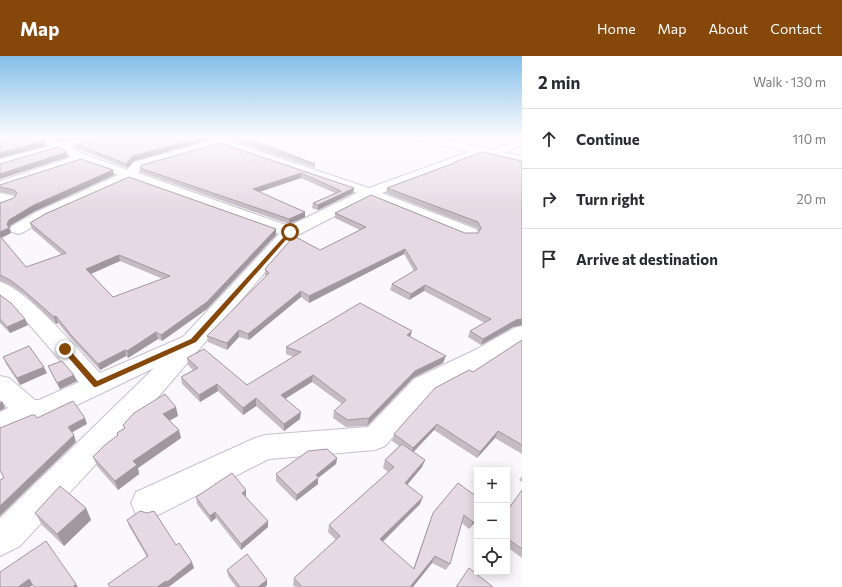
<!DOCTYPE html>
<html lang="en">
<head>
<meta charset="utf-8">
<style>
  :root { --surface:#fff; --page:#f2f2f3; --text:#2b2b33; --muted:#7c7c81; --line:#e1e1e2; --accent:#86470a }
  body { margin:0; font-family:Commissioner,sans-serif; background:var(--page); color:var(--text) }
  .controls { position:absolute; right:12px; bottom:12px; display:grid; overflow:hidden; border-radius:0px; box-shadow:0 2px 10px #0003 }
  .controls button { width:36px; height:36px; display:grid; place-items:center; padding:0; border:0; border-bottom:1px solid var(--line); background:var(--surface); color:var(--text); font:20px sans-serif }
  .stop { position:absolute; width:12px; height:12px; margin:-9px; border:3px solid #86470a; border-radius:50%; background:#fff }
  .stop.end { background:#86470a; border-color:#fff; box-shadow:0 1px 4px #0008 }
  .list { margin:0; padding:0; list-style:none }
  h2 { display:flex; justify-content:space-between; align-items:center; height:52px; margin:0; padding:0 16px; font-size:17px }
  h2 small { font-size:13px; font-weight:400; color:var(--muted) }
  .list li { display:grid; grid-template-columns:26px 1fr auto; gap:12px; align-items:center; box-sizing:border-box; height:60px; padding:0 16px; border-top:1px solid var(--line) }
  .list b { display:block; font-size:15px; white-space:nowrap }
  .list em { font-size:13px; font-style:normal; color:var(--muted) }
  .icon { flex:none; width:22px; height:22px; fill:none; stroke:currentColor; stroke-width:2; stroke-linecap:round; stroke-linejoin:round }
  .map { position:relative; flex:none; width:522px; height:531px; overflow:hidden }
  header { display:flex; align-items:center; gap:24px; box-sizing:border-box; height:56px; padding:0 20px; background:var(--accent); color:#fff }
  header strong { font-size:19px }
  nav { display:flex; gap:22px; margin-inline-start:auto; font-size:14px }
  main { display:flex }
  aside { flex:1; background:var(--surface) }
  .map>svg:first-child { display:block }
</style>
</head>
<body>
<header>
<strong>Map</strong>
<nav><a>Home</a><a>Map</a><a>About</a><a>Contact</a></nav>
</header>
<main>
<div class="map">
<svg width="522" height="531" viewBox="0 0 522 531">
  <rect width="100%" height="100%" fill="#faf7fd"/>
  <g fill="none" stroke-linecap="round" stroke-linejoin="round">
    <!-- minor casing -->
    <g stroke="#c7c1d0" stroke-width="2">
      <path id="minor" d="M36,81H49L61,87L91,81H111L110,83L71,92L86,99L127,114L134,106L220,82L369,132L482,91L486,92L488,94L486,96L382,137L476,173L478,177L476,181L470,182L464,181L370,142L296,180L159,340L20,490L0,500V462L154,312L52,361L42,364H33L0,379V356L8,352L0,344V320L9,322L35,344H39L79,326L15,252L0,242V226C27,233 78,294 100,317L183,281L279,178L130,124L46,162L24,176L18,178L12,176L10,173L12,170L36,156L118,119L82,106L0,134V125L72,101L59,94L0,111V103L50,90L37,83ZM220,89L357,137L289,170L138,117L142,112Z
        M522,82V89L494,101L490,99L488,97L490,95Z
        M0,137L15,140L17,143L15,146L0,151Z
        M522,270V287L493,306L432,337L385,390L375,394L269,403L160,458L148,462L136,458L131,447L136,436L255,382L265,379L368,371L414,323L475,294L514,272Z"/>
    </g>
    <!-- major casing -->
    <g stroke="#c7c1d0" stroke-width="2">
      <path id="major" d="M414,81H432L522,100V108L415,83Z"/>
    </g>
    <!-- minor -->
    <use href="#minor" fill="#fff" fill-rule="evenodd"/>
    <!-- major -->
    <use href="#major" fill="#fff" fill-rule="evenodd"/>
  </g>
  <!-- wall -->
  <path fill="#c6bbc3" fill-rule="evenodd" d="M52,81H85L61,85Z
    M221,81H252L248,82L315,108V112Z
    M220,87L354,132L353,137L318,154L312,152L313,147L335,137L301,122L259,136L305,156V161L289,168L140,116V112Z
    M75,88L134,105L127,112L76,92Z
    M522,105V269L513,271L481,289L468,281L470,275L485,267L424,235L409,244L390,234L392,228L414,215L404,198L309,247L301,241L249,284L239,281L227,294L208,286L207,280L266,220L265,219V213L320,194L360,174L335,162V157L465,177H478L479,176L477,172L386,137L387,132L455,107V106Z
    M113,114L114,119L35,155L11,169L9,172L11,177L2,182L26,211L62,199L32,173L30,167L276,173V179L207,253L162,285L158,283L128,302L126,300L100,314L73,285L58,267L56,268L25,239L12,230L1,225H0V147L14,142L16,139L0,136V129ZM120,205L163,223L113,241L91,218Z
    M0,239L25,263L28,269L10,277L0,267Z
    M411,281L443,307L413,322L367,370L346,371L333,362L334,355L342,348L312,326L285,343L300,363L284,375L256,350L243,359L218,335L200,346L182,328L181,321L193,314L188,309L187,302L247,329L294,301L286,298V291Z
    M522,284V398L495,382L477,402L434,374L414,396L425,404L422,411L407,428L420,448L383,486L413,513L433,457L458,427L477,464L469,473L462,467L450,508L446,514L432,507L413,531H295L293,529L294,522L336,484L328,476L329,469L388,416L383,412L385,404L399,390L392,385L394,378L473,316Z
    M3,301L47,317L20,329L6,308Z
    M48,310L77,325L60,333L51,316Z
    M178,360L170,364L181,382L138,412L139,418L118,434L97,410L93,401L117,380V377L124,372L123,369Z
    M337,402L336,408L318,422V428L296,445L276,425V418Z
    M522,420V426L519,424Z
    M522,434V502L507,491V455Z
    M245,440L268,471L241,494L216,462L211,466L197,448L196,441L246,440Z
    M86,452L91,464L64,490L42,469L35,457Z
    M127,464L176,489L194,512L169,531L168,530L167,531H110L147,501L129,470Z
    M227,514L267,529L265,531H236L228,520Z"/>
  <!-- shaded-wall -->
  <path fill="#a1989f" d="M60,81H85L61,85Z
    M205,81H220L134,105L127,112L126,108L133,100Z
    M45,85L46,90L0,102V97Z
    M67,96L68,101L0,123V118Z
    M113,114L114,119L35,155L11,169L9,172L11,177L0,182V176L7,168L9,164L34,149Z
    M301,117V122L253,138V133Z
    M354,132L353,137L318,154V149Z
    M305,156V161L289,168V163Z
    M276,173V179L207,253L162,285L161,279Z
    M405,193L404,198L309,247V240Z
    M119,199L120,205L88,219L86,213Z
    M425,229L424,235L409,244L411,238Z
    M301,235V241L249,284L248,278Z
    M56,260L58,267L56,268L54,261Z
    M25,263L28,269L10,277L7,271Z
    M522,263V269L513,271L481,289L483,283L516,264Z
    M239,274V281L227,294V287Z
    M412,275L410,282L407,279Z
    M156,276L158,283L128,302L127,295Z
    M125,294L126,300L100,314L98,308Z
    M446,300L443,307L413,322L367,370L369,362L415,315Z
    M44,311L47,317L20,329L17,322Z
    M74,319L77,325L60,333L57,327Z
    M313,319L312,326L280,346L281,339Z
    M217,328L218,335L200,346L199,339Z
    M256,342V350L243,359V352Z
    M2,345L5,352L0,355V347Z
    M176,351L178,360L165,367L163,358Z
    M301,356L300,363L284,375V368Z
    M85,362L87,368L71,377L68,371Z
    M437,368L434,374L411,398L413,392Z
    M179,374L181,382L138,412L139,418L118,434L115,425L133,405Z
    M498,375L495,382L477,402L480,396Z
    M74,379L76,386L0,460V450Z
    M337,402L336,408L318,422V428L296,445L297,439L316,419Z
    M425,404L422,411L403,434L405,427Z
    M246,434V440L242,443V437Z
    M423,441L420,448L378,490L380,483Z
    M86,452L91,464L64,490L57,478Z
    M215,456L216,462L211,466L210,460Z
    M477,462V464L469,473L473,466Z
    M268,465V471L241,494V488Z
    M435,500L432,507L413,531H410Z
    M192,506L194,512L168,531L167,526Z
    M29,523L33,529L30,531H18Z
    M267,524V529L265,531H258Z
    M166,525L168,530L167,531H157Z
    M76,528L78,531H73Z"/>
  <!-- building -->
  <path fill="#e6d9e3" stroke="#a1989f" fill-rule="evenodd" d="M0,81H36L45,85L0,97Z
    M108,81H205L133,100L126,108L75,88Z
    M233,81H245L315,108Z
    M220,87L354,132L318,149L313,147L341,135L301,117L253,133L305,156L289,163L140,112L142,109Z
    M58,91L67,96L0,118V108Z
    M482,96L522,105V263L516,264L483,283L470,275L491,263L425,229L411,238L392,228L417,213L405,193L309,240L301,235L248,278L239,274L227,287L207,280L269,217L265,213L294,180L320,194L366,171L335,157L371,139L465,177H478L481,172L478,166L387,132L457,106H455Z
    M81,103L113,114L34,149L9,164L7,168L9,172L0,176V147L14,142L17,137L14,134L0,131V129Z
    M129,121L276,173L207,246L161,279L156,276L127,295L125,294L98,308L71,279L56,260L54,261L22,233L10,224L0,219V180L26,211L66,197L30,167L45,158ZM119,199L170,220L113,241L86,213Z
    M0,239L11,247L25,263L7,271L0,263Z
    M360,247L412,275L407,279L446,300L415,315L369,362L348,364L334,355L346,344L313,319L281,339L301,356L284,368L256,342L243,352L217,328L199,339L181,321L198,312L187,302L204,293L247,329L301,296L286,291Z
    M522,284V389L498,375L480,396L437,368L413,392L394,378L435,332L469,314L473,316Z
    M29,290L44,311L17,322L3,301Z
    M62,305L74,319L57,327L48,310Z
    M165,338L176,351L163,358L179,374L133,405L137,409L115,425L93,401L106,388L118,379L117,377L125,372L123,369L134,357Z
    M73,345L85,362L68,371L74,379L0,450V424L4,422L0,414V372L32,359H35L37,362Z
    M402,388L425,404L405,427L423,441L380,483L414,513L433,457L458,427L477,441V462L473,466L464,459L450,508L435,500L410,531H302L294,522L340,480L329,469L394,411L385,404Z
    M327,393L337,402L316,419L319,421L297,439L276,418L308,395Z
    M232,417L246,434L242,437L268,465L241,488L215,456L210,460L196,441Z
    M60,430L86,452L57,478L35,457Z
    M522,434V493L507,482V455Z
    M140,455L147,457L154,455L176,489L179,487L192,506L167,526L166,525L157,531H110L108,528L148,500L127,464Z
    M46,485L76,528L73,531H34L29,523L18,531H0V516Z
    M247,498L267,524L258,531H240L227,514Z
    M469,512L493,531H456Z"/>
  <!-- sky -->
  <linearGradient id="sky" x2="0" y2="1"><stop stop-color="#83bfe8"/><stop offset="0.52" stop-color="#fdfbfe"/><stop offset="1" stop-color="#fdfbfe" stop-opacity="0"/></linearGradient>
  <rect width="522" height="155" fill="url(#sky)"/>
  <!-- route -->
  <path fill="#86470a" d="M290,174L292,177L196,286L96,331H94L61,293L62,291H67L97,325L191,283Z"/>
</svg>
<div class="controls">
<button>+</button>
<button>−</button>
<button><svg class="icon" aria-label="locate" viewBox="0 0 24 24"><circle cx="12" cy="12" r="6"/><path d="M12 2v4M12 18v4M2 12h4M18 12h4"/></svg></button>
</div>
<div class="stop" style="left:290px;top:176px"></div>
<div class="stop end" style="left:65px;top:293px"></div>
</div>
<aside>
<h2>2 min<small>Walk · 130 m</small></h2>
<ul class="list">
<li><svg class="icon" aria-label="ahead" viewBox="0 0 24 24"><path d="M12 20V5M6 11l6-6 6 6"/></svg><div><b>Continue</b></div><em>110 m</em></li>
<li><svg class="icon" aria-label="right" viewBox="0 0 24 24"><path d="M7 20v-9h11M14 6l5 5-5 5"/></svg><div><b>Turn right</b></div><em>20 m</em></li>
<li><svg class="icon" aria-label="arrive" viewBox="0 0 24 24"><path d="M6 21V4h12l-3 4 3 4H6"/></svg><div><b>Arrive at destination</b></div></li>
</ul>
</aside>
</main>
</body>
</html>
